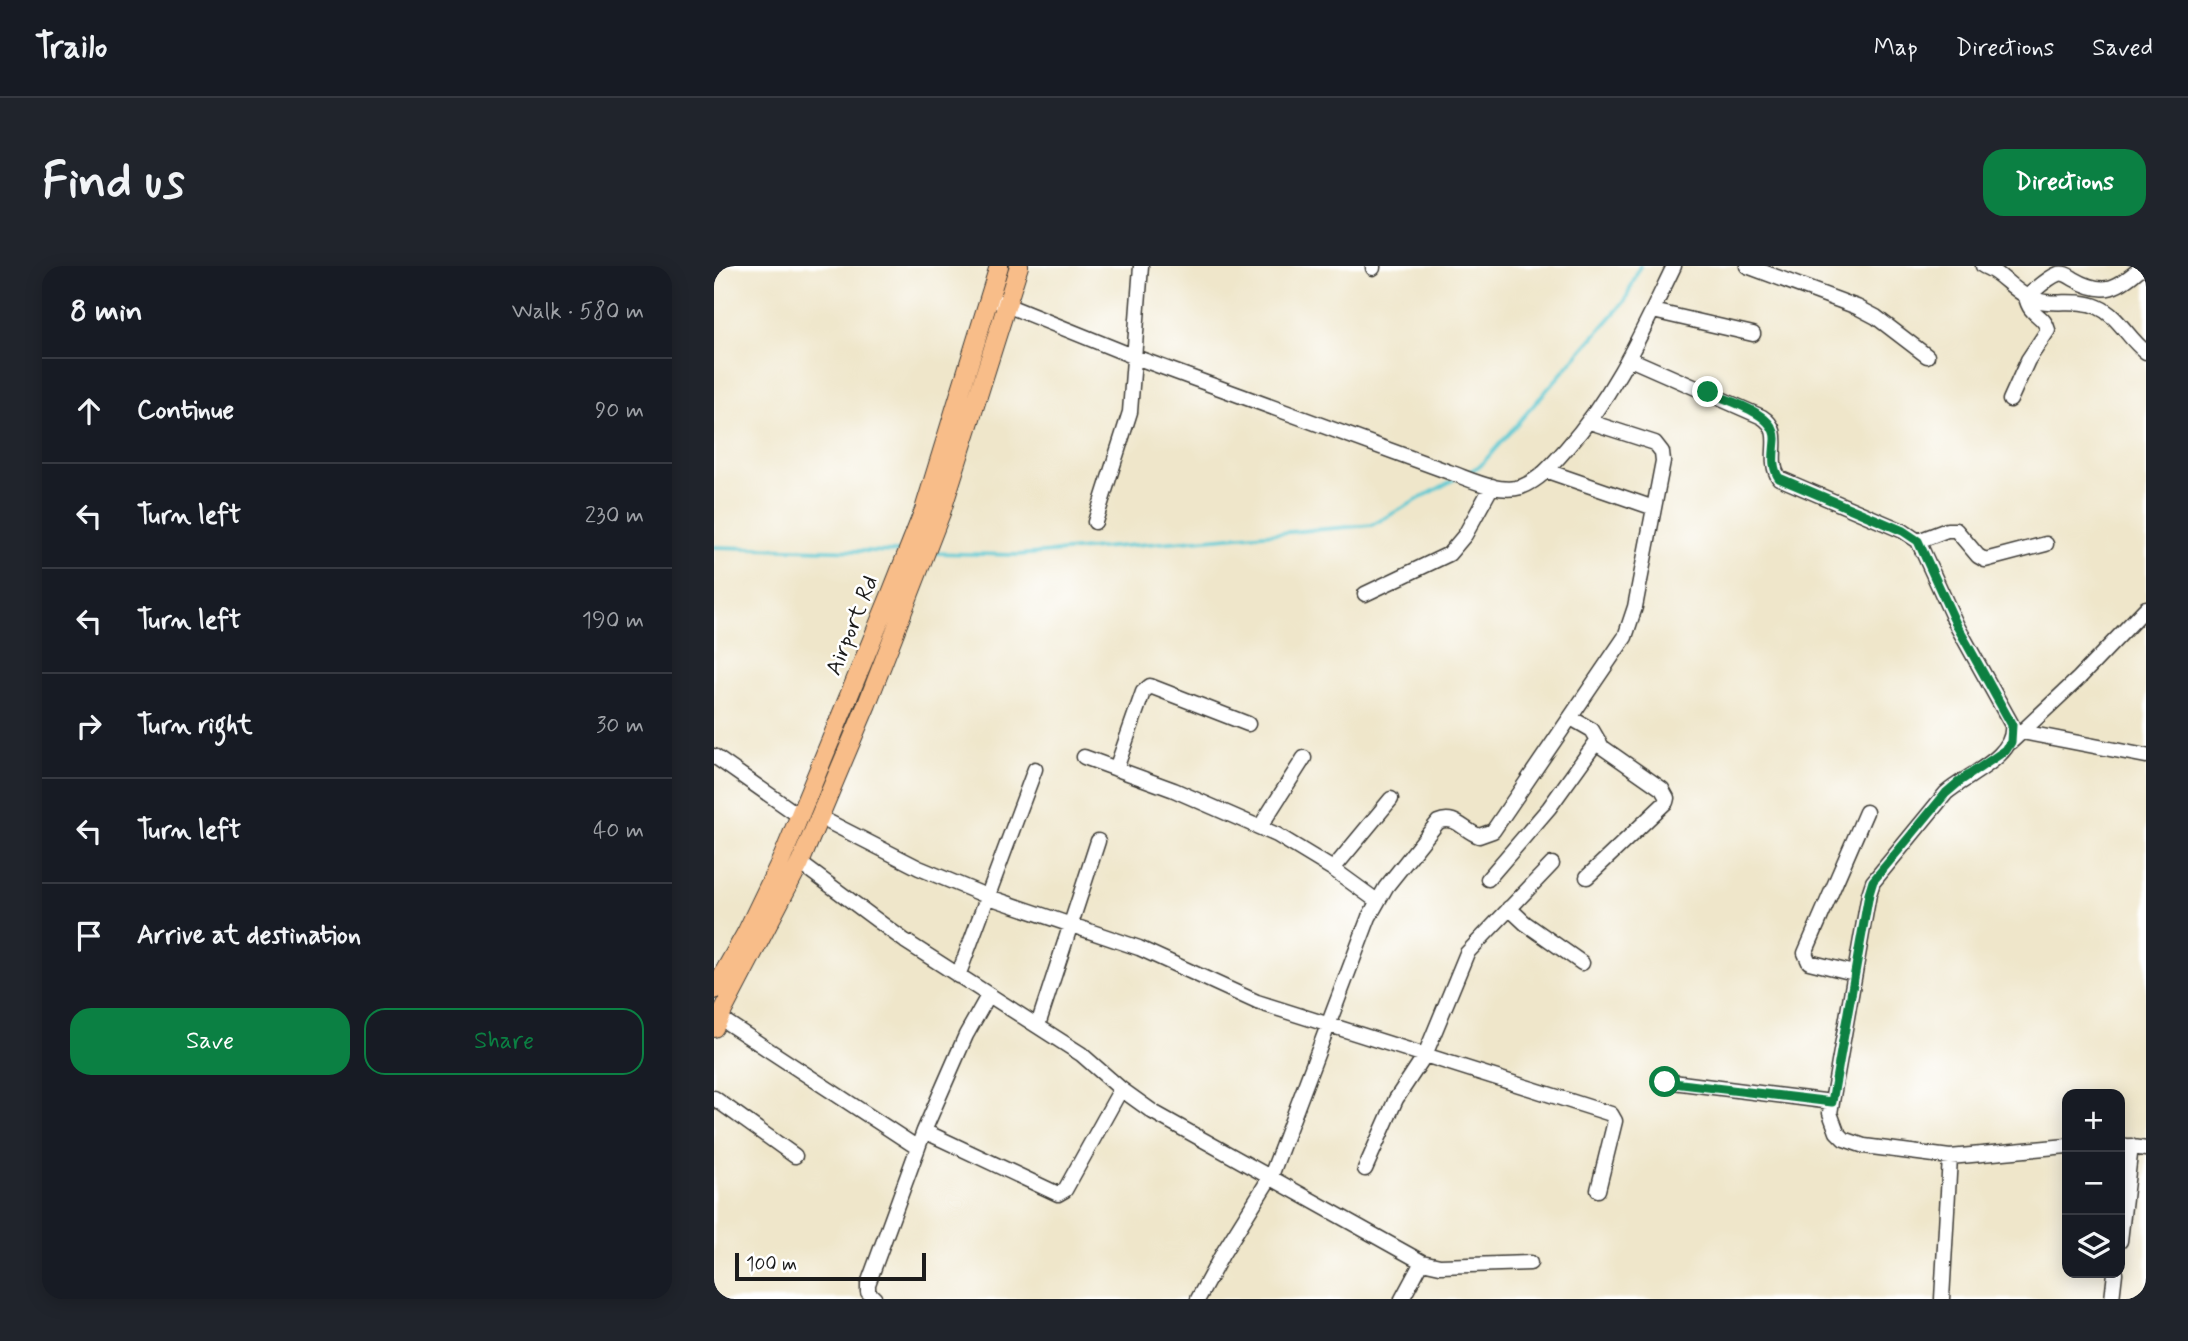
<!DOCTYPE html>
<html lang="en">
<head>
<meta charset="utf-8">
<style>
  :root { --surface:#171b24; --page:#20242c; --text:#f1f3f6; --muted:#9ea1a6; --line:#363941; --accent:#0b8043 }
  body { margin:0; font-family:Mynerve,sans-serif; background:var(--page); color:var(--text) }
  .controls { position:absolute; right:21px; bottom:21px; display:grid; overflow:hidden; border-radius:14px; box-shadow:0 4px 18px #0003 }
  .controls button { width:63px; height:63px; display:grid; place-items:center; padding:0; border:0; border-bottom:2px solid var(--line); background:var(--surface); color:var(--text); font:35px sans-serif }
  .scale { position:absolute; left:21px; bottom:18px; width:191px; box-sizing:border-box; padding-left:7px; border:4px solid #1c1c1c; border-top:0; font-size:19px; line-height:24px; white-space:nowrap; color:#1c1c1c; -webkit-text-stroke:5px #fff; paint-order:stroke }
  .stop { position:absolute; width:21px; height:21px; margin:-16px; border:5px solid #0b8043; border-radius:50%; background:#fff }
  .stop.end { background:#0b8043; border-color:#fff; box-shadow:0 2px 7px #0008 }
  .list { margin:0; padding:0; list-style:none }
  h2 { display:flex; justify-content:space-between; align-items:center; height:91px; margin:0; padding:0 28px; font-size:30px }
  h2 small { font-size:23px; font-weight:400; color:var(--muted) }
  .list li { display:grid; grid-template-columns:46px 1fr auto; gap:21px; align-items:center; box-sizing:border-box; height:105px; padding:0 28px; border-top:2px solid var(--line) }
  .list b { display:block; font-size:26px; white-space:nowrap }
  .list em { font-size:23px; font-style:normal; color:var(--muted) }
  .actions { display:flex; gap:14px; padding:21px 28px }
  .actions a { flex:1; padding:16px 0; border:2px solid var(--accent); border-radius:21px; text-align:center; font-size:24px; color:var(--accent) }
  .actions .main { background:var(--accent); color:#fff }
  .icon { flex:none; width:38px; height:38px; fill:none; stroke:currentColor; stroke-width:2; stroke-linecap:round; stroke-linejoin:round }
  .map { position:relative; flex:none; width:1432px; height:1033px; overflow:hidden; border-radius:21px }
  header { display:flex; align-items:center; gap:42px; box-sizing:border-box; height:98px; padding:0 35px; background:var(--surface); border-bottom:2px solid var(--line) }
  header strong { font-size:33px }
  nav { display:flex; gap:38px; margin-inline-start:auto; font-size:24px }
  .intro { display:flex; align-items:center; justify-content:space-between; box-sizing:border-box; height:168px; padding:0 42px }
  h1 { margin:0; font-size:49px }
  .button { padding:18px 32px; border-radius:21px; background:var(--accent); color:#fff; font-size:24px; font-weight:700 }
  main { display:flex; gap:42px; padding:0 42px }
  aside { flex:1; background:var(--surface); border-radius:21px; box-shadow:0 4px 18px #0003 }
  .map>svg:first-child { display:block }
</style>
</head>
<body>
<header>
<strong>Trailo</strong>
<nav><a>Map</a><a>Directions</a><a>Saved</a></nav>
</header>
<div class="intro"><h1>Find us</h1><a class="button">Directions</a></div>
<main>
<aside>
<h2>8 min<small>Walk · 580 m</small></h2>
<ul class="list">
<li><svg class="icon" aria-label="ahead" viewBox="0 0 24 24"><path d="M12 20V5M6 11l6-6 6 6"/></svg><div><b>Continue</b></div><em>90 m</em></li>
<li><svg class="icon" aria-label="left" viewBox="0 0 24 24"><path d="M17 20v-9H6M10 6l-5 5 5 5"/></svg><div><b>Turn left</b></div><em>230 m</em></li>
<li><svg class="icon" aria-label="left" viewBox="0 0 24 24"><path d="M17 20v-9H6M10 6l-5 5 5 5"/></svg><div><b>Turn left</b></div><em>190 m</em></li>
<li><svg class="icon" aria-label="right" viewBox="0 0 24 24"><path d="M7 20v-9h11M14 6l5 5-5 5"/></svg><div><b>Turn right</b></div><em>30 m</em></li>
<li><svg class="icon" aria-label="left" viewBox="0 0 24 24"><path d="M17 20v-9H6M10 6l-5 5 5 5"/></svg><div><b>Turn left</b></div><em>40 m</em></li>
<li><svg class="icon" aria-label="arrive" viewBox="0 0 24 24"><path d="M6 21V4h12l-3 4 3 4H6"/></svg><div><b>Arrive at destination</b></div></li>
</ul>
<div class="actions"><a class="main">Save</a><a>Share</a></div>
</aside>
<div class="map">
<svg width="1432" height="1033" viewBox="0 0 1432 1033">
  <rect width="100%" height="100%" fill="#fff"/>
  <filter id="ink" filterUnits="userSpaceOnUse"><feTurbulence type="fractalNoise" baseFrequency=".0143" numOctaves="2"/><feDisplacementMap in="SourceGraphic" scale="14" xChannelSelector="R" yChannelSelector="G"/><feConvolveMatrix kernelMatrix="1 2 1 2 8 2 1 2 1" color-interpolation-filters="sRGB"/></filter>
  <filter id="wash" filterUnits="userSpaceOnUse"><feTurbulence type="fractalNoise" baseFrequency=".00686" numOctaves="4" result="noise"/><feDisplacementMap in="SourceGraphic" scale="28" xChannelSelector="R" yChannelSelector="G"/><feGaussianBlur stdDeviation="1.57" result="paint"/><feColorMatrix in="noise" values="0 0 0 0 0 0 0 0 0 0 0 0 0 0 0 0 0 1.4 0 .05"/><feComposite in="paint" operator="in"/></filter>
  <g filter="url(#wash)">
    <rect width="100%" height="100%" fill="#efe6ca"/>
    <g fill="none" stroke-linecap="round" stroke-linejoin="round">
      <!-- stream -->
      <path stroke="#5bc8d2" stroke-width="3.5" d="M751,208L767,199L911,35L926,0
        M0,281L187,286
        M216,287L304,289L658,259L741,213"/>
    </g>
  </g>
  <g filter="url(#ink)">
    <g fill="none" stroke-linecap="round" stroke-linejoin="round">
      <!-- minor casing -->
      <g stroke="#3c3a36" stroke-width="17">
        <path id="minor" d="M1033,0L1143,41L1162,51L1213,90
          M1269,0C1287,6 1297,23 1314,31C1336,42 1361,31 1384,41C1405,50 1414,73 1432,86
          M659,2V0
          M275,32L421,91L735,206C756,213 784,228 807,221C826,214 839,198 852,183C901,128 928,66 960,0
          M939,45L1039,68
          M916,93L1048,151C1072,166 1051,191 1065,212L1189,265L1204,275L1243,360L1298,459C1302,491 1254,508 1232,527L1159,616L1155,628L1116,847L1123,866L1130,873L1150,880L1236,891L1353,880
          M1296,134L1314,94L1334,64C1330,48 1316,51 1312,31C1322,24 1333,12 1344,8C1350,6 1355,10 1360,13C1391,31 1404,22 1429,0
          M833,205L940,242
          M381,256L416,146L427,0
          M1204,275L1233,264H1242L1264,290L1271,294L1332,278
          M651,328L735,288L751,269L778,220
          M857,452L878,464L888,481L948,523L953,532L952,536L873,611
          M1308,466L1432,490
          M1297,476L1365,412L1432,342
          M0,490L84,549
          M370,491L460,524L563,569L619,603L663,635
          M402,503L429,426L436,420L534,458
          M105,551L205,602L275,631L425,682L543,736L897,848L901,855L884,924
          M546,561L590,492
          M86,597L191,675L367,788L407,823L439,846L708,996L726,1000L816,997
          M619,603L677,533
          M774,613L835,542L883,475
          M795,642L811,657L868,697
          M1140,707L1095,696L1091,687L1152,546
          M244,710L321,503
          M6,752L204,882
          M324,759L384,575
          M951,815L1118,836
          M0,832L81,890
          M210,865L344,928L351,924L407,823
          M1406,879L1432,883
          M651,903L682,833L711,789L753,687L838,598
          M1406,975L1417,880
          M161,1033L154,1026V1018L210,865L252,769L274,730
          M484,1033L509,987L557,910L655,651L672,621L724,556C741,548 750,565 765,570L779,565L911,371L921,341L949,195L948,186L941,177L876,156
          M688,1033L708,996
          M1228,1033L1236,891
          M1398,1033L1401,1007"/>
      </g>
      <!-- major casing -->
      <g stroke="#3c3a36" stroke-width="20">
        <path id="major" d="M0,724L32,667L69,590L176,330L210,244L285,0
          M0,762L86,597L153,438L227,247L305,0"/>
      </g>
      <!-- minor -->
      <use href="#minor" stroke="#fff" stroke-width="14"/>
      <!-- major -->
      <use href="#major" stroke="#f8bd89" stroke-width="18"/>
    </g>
  </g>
  <g fill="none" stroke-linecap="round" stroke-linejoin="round" filter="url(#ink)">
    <!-- route -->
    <path stroke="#0b8043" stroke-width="9" d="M951,816L1118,836L1155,628L1159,615L1232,527L1246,515L1292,484L1297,476L1298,459L1243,360L1204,275L1189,265L1065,212C1057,200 1060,188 1061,174C1063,148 1015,135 994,126"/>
  </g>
  <g text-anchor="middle" stroke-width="5" stroke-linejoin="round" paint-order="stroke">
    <!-- street labels -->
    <g font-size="23" fill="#1c1c1c" stroke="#fff">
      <text transform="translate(137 359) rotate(-68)" y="8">Airport Rd</text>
    </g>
  </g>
</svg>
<div class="controls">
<button>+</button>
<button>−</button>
<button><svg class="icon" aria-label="layers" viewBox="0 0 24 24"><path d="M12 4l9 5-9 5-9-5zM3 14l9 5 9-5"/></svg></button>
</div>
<div class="scale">100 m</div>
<div class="stop" style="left:951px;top:816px"></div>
<div class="stop end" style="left:994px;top:126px"></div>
</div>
</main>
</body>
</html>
